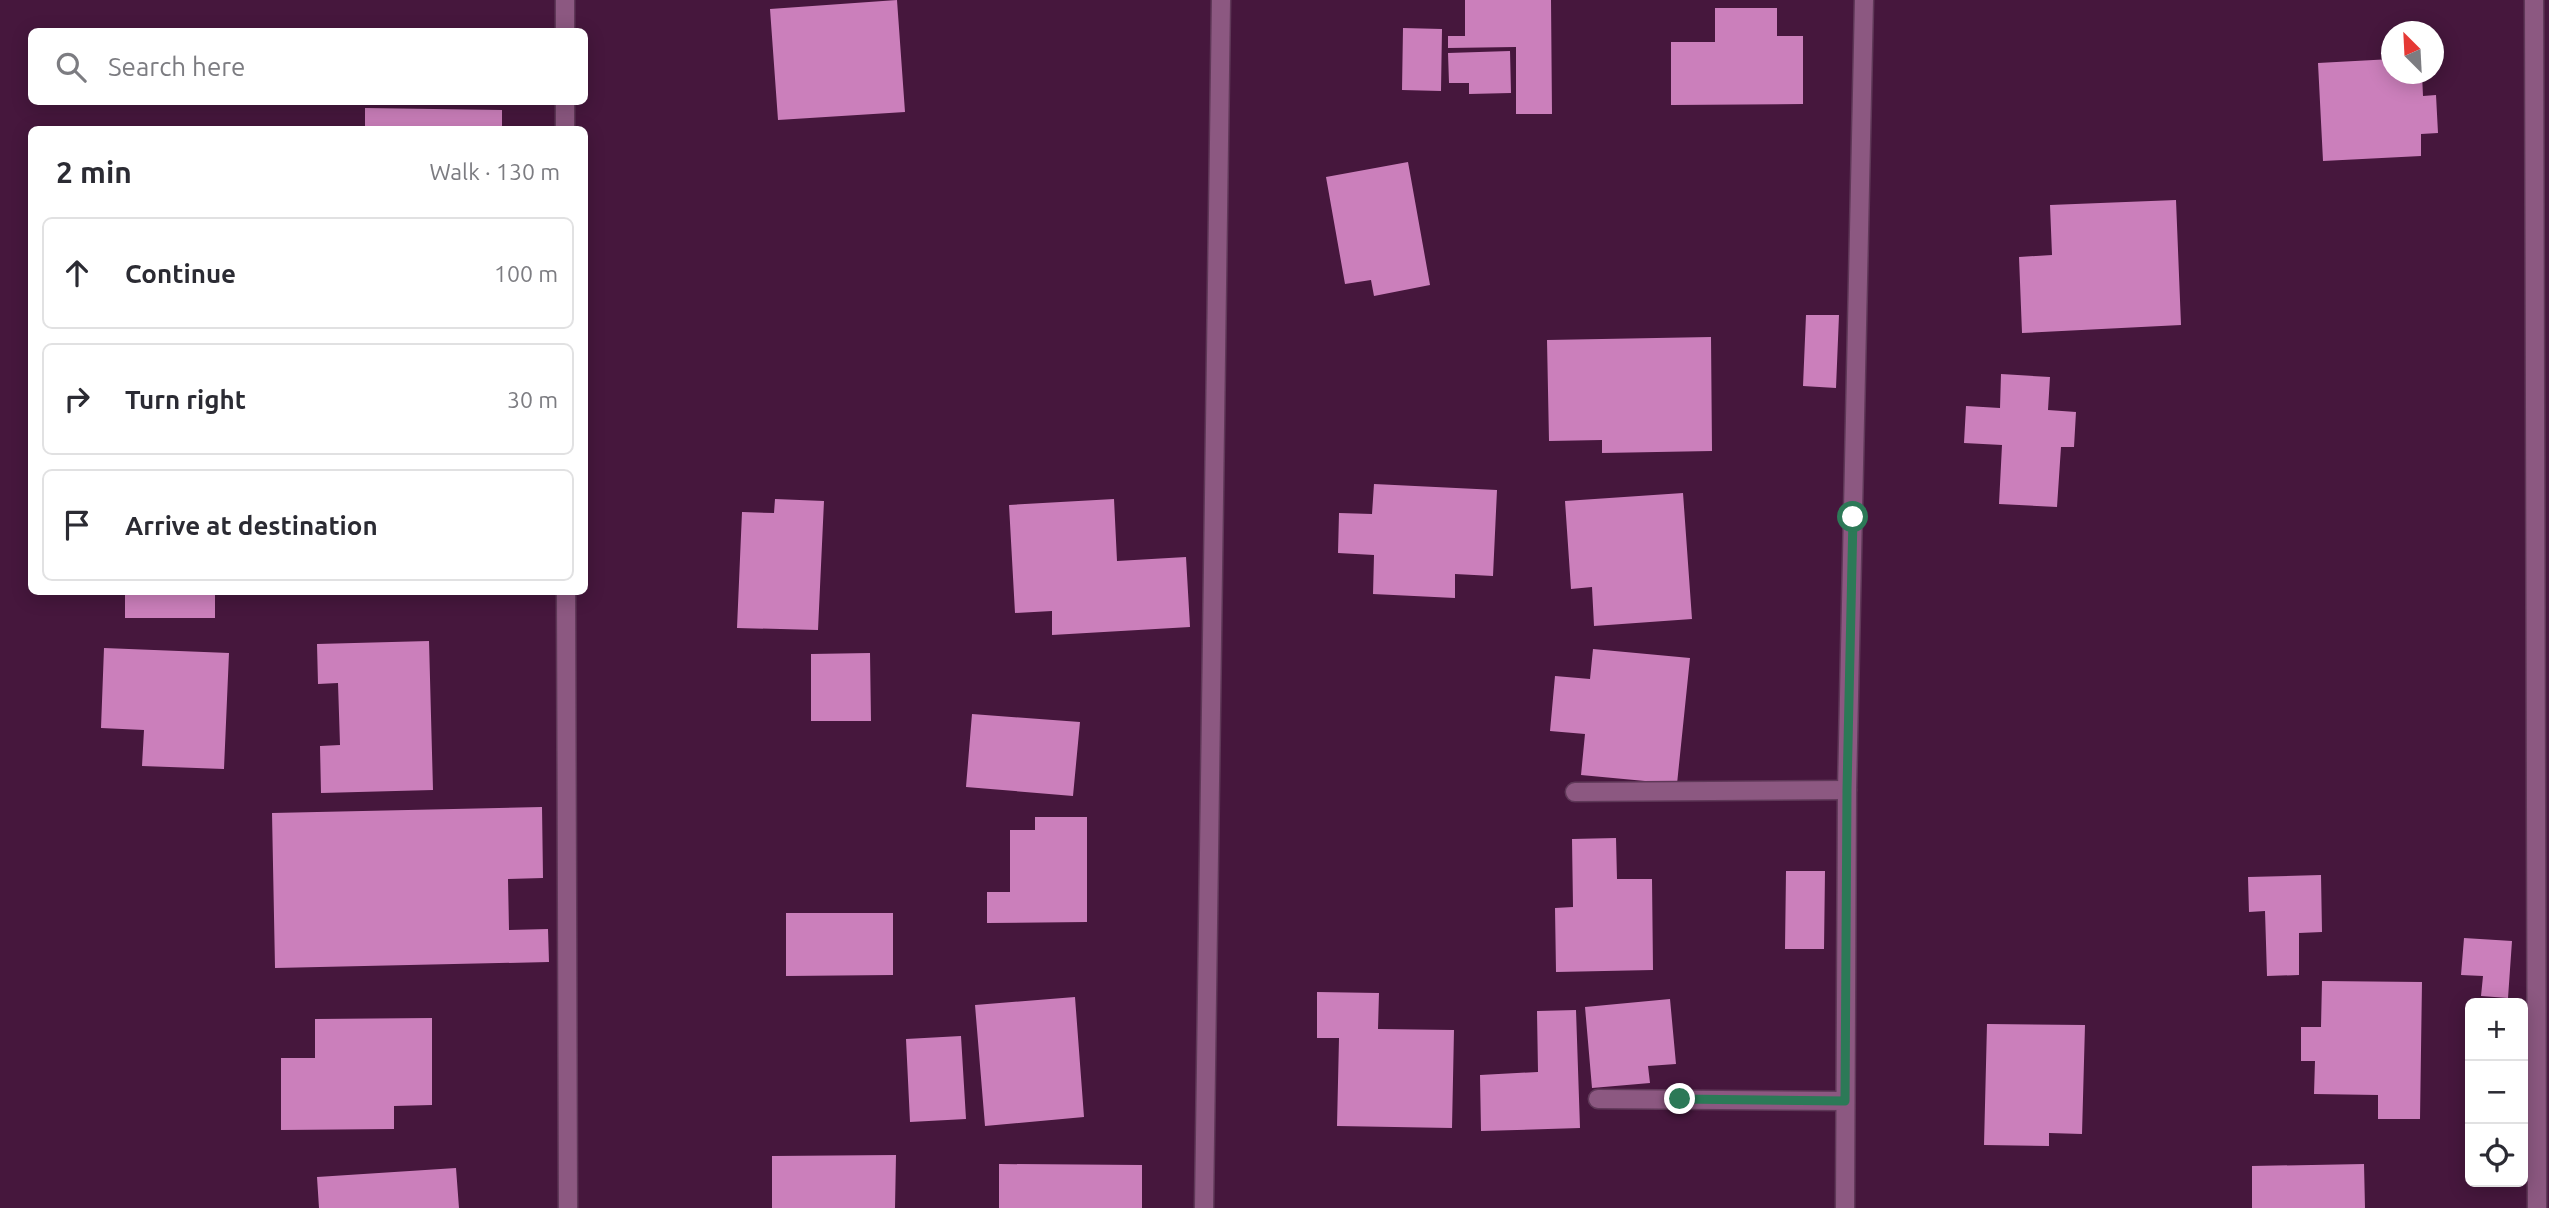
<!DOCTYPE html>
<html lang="en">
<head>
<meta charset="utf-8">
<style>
  :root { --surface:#fff; --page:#f2f2f3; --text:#2b2b33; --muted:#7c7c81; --line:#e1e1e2 }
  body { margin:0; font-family:Ubuntu,sans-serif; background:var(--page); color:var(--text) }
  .controls { position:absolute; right:21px; bottom:21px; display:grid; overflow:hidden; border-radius:10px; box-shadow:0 4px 18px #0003 }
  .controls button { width:63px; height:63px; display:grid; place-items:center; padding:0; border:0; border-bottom:2px solid var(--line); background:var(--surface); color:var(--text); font:35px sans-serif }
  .compass { position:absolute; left:2381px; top:21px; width:63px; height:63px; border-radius:50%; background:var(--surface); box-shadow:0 4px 18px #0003; rotate:336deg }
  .stop { position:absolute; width:21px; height:21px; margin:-16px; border:5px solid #2c7957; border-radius:50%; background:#fff }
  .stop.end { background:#2c7957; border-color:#fff; box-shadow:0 2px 7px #0008 }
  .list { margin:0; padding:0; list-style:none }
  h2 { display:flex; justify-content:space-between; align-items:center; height:91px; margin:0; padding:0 28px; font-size:30px }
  h2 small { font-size:23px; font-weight:400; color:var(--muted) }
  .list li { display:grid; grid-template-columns:46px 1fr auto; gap:21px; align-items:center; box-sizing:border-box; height:112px; margin:0 14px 14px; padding:0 14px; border:2px solid var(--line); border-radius:10px }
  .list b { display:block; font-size:26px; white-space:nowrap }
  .list em { font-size:23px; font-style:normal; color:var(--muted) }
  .icon { flex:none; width:38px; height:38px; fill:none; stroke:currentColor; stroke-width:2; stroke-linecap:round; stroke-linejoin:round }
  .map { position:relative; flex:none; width:2549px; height:1208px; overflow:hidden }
  .search { position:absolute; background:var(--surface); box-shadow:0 4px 18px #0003; left:28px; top:28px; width:560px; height:77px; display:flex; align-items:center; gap:18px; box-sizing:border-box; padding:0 24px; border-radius:10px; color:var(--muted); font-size:26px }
  .panel { position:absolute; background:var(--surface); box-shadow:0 4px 18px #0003; left:28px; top:126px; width:560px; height:469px; border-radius:10px }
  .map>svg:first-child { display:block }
</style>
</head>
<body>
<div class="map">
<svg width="2549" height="1208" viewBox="0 0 2549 1208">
  <rect width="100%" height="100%" fill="#46173d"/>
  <!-- building -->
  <path fill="#cb7fbb" d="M897,0L905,112L778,120L770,9Z
    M1465,0H1551L1552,114H1516V47L1448,48V36H1465Z
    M1715,8H1777V36H1803V104L1671,105V42H1715Z
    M1403,28L1442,29L1441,91L1402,90Z
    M1510,51L1511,93L1469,94V83H1449L1448,53Z
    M2392,59V74H2422L2423,96L2436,95L2438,133L2421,134V156L2323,161L2318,63Z
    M365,108L502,110V130H365Z
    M1408,162L1430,285L1374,296L1371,280L1345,284L1326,177Z
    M2176,200L2181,325L2022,333L2019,257L2052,255L2050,205Z
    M1806,315H1839L1836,388L1803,386Z
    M1711,337L1712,451L1602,453V440L1549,441L1547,340Z
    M2001,374L2050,377L2048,410L2076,412L2074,447H2061L2057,507L1999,504L2002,445L1964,443L1966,406L2000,408Z
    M1374,484L1497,490L1493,576L1455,574V598L1373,594L1374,555L1338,553L1339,513L1372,514Z
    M1683,493L1692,619L1594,626L1592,587L1571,589L1565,501Z
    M775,499L824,501L818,630L737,628L742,512L774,513Z
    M1114,499L1117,561L1186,557L1190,627L1052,635V611L1015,613L1009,505Z
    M125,592H215V618H125Z
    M429,641L433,790L321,793L320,746L340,745L338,683L318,684L317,644Z
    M104,648L229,653L224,769L142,766L144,730L101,728Z
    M1593,649L1690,658L1677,784L1581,775L1585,734L1550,731L1555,676L1590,679Z
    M870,653L871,721H811V654Z
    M972,714L1080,722L1073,796L966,787Z
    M542,807L543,878L508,879L509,930L548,929L549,962L275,968L272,813Z
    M1035,817H1087V922L987,923V892H1010V830H1035Z
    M1616,838L1617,879H1652L1653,970L1556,972L1555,908L1573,907L1572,839Z
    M1786,871H1825L1824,949H1785Z
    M2321,875L2322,932L2299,933V975L2267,976L2265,911L2249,912L2248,877Z
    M786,913H893V975L786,976Z
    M2464,938L2512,941L2508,998L2481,996L2483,976L2461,975Z
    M2322,981L2422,982L2420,1119H2378V1095L2314,1094L2315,1061H2301V1027H2321Z
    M1317,992L1379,993L1378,1029L1454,1030L1452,1128L1337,1126L1339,1038H1317Z
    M1075,997L1084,1117L985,1126L975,1005Z
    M1670,999L1676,1064L1648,1066L1650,1083L1592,1088L1585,1007Z
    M1576,1010L1580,1128L1481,1131L1480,1075L1538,1072L1537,1011Z
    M432,1018V1105L394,1106V1129L281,1130V1058H315V1019Z
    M1987,1024L2085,1025L2082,1134L2049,1133V1146L1984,1145Z
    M961,1036L966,1119L910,1122L906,1039Z
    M896,1155L895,1208H772V1156Z
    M999,1164L1142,1165V1208H999Z
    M2364,1164L2365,1208H2252V1166Z
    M456,1168L459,1208H319L317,1177Z"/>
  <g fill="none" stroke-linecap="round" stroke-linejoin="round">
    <!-- service casing -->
    <g stroke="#5f3858" stroke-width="21">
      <path id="service" d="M1575,792L1847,790"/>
    </g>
    <!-- minor casing -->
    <g stroke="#5f3858" stroke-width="21">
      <path id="minor" d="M565,0V32
        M2534,0L2537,1208
        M565,102V130
        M566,592L568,1208
        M1598,1099L1845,1101
        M1204,1208L1221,0
        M1845,1208L1847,790L1864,0"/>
    </g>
    <!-- service -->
    <use href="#service" stroke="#8c5881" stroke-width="18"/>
    <!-- minor -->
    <use href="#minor" stroke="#8c5881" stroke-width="18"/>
  </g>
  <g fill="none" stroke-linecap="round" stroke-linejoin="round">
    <!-- route -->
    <path stroke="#2c7957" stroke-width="9" d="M1680,1099L1845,1101L1847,790L1853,517"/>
  </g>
</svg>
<div class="controls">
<button>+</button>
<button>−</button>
<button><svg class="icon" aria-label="locate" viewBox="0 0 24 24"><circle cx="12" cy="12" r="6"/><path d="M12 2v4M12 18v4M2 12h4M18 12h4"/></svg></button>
</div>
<svg class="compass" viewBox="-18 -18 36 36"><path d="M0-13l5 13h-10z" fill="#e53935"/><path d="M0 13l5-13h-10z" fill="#7c7c81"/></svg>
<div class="stop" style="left:1853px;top:517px"></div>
<div class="stop end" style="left:1680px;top:1099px"></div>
<div class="search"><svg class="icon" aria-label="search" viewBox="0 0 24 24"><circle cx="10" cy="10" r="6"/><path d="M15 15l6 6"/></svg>Search here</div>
<section class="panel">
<h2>2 min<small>Walk · 130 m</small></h2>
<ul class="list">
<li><svg class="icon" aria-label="ahead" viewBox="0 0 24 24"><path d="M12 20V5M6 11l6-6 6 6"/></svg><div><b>Continue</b></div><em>100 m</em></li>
<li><svg class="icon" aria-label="right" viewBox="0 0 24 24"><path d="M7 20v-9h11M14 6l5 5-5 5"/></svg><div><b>Turn right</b></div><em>30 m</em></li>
<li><svg class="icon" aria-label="arrive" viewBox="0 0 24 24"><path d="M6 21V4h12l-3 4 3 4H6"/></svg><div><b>Arrive at destination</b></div></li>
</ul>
</section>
</div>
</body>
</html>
